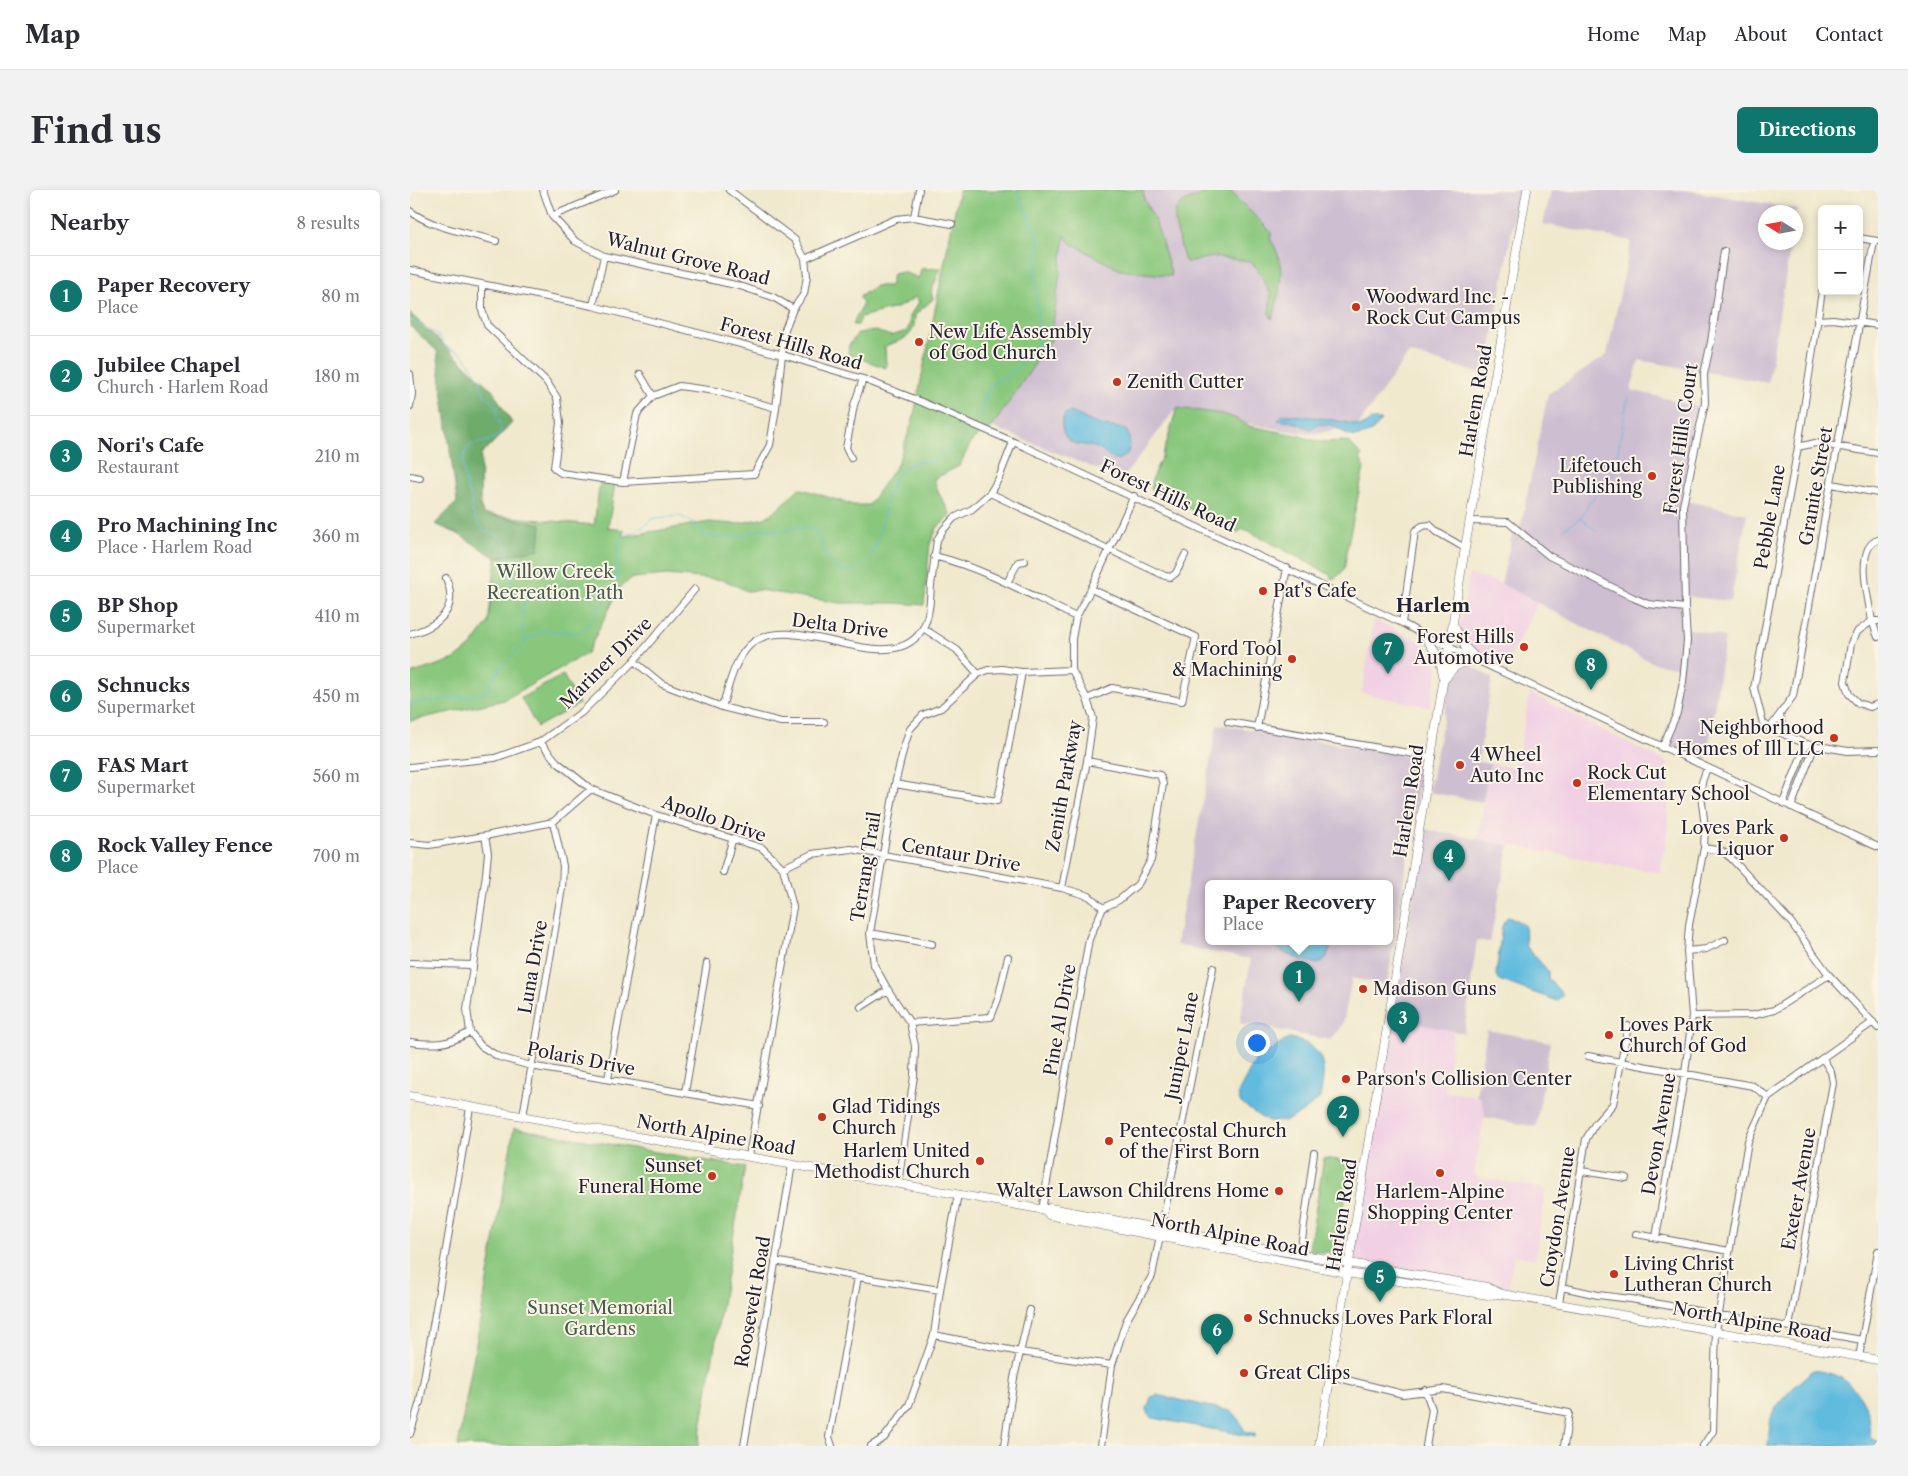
<!DOCTYPE html>
<html lang="en">
<head>
<meta charset="utf-8">
<style>
  :root { --surface:#fff; --page:#f2f2f3; --text:#2b2b33; --muted:#7c7c81; --line:#e1e1e2; --accent:#0f766e }
  body { margin:0; font-family:"Libre Caslon Text",serif; background:var(--page); color:var(--text) }
  .controls { position:absolute; right:15px; top:15px; display:grid; overflow:hidden; border-radius:8px; box-shadow:0 2px 8px #0003 }
  .controls button { width:45px; height:45px; display:grid; place-items:center; padding:0; border:0; border-bottom:1px solid var(--line); background:var(--surface); color:var(--text); font:25px sans-serif }
  .compass { position:absolute; left:1348px; top:15px; width:45px; height:45px; border-radius:50%; background:var(--surface); box-shadow:0 2px 8px #0003; rotate:281deg }
  .you { position:absolute; left:846px; top:852px; width:18px; height:18px; margin:-12px; border:4px solid #fff; border-radius:50%; background:#1a73e8; box-shadow:0 0 0 8px #1a73e833 }
  .badge { display:grid; place-items:center; width:32px; height:32px; border-radius:50%; background:var(--accent); color:#fff; font-size:16px; font-weight:700 }
  .pin { position:absolute; translate:-50% -41px; filter:drop-shadow(0 1px 2px #0008) }
  .pin::after { content:''; position:absolute; top:26px; width:18px; height:15px; background:inherit; clip-path:polygon(0 0,100% 0,50% 100%) }
  .popup { position:absolute; left:795px; top:690px; width:188px; height:65px; box-sizing:border-box; display:grid; place-content:center; border-radius:8px; background:var(--surface); filter:drop-shadow(0 1px 4px #0005); font-size:16px; white-space:nowrap; color:var(--muted) }
  .popup b { font-size:19px; color:var(--text) }
  .popup::after { content:''; position:absolute; left:50%; top:100%; margin-left:-10px; border:10px solid transparent; border-top-color:var(--surface) }
  .list { margin:0; padding:0; list-style:none }
  h2 { display:flex; justify-content:space-between; align-items:center; height:65px; margin:0; padding:0 20px; font-size:21px }
  h2 small { font-size:16px; font-weight:400; color:var(--muted) }
  .list li { display:grid; grid-template-columns:32px 1fr auto; gap:15px; align-items:center; box-sizing:border-box; height:80px; padding:0 20px; border-top:1px solid var(--line) }
  .list b { display:block; font-size:19px; white-space:nowrap }
  .list p { margin:0; font-size:16px; white-space:nowrap; color:var(--muted) }
  .list em { font-size:16px; font-style:normal; color:var(--muted) }
  .map { position:relative; flex:none; width:1468px; height:1256px; overflow:hidden; border-radius:8px }
  header { display:flex; align-items:center; gap:30px; box-sizing:border-box; height:70px; padding:0 25px; background:var(--surface); border-bottom:1px solid var(--line) }
  header strong { font-size:24px }
  nav { display:flex; gap:28px; margin-inline-start:auto; font-size:18px }
  .intro { display:flex; align-items:center; justify-content:space-between; box-sizing:border-box; height:120px; padding:0 30px }
  h1 { margin:0; font-size:35px }
  .button { padding:12px 22px; border-radius:8px; background:var(--accent); color:#fff; font-size:18px; font-weight:700 }
  main { display:flex; gap:30px; padding:0 30px }
  aside { flex:1; background:var(--surface); border-radius:8px; box-shadow:0 2px 8px #0003 }
  .map>svg:first-child { display:block }
</style>
</head>
<body>
<header>
<strong>Map</strong>
<nav><a>Home</a><a>Map</a><a>About</a><a>Contact</a></nav>
</header>
<div class="intro"><h1>Find us</h1><a class="button">Directions</a></div>
<main>
<aside>
<h2>Nearby<small>8 results</small></h2>
<ul class="list">
<li><span class="badge">1</span><div><b>Paper Recovery</b><p>Place</p></div><em>80 m</em></li>
<li><span class="badge">2</span><div><b>Jubilee Chapel</b><p>Church · Harlem Road</p></div><em>180 m</em></li>
<li><span class="badge">3</span><div><b>Nori's Cafe</b><p>Restaurant</p></div><em>210 m</em></li>
<li><span class="badge">4</span><div><b>Pro Machining Inc</b><p>Place · Harlem Road</p></div><em>360 m</em></li>
<li><span class="badge">5</span><div><b>BP Shop</b><p>Supermarket</p></div><em>410 m</em></li>
<li><span class="badge">6</span><div><b>Schnucks</b><p>Supermarket</p></div><em>450 m</em></li>
<li><span class="badge">7</span><div><b>FAS Mart</b><p>Supermarket</p></div><em>560 m</em></li>
<li><span class="badge">8</span><div><b>Rock Valley Fence</b><p>Place</p></div><em>700 m</em></li>
</ul>
</aside>
<div class="map">
<svg width="1468" height="1256" viewBox="0 0 1468 1256">
  <rect width="100%" height="100%" fill="#fcf5e5"/>
  <filter id="ink" filterUnits="userSpaceOnUse"><feTurbulence type="fractalNoise" baseFrequency=".02" numOctaves="2"/><feDisplacementMap in="SourceGraphic" scale="10" xChannelSelector="R" yChannelSelector="G"/><feConvolveMatrix kernelMatrix="1 2 1 2 8 2 1 2 1" color-interpolation-filters="sRGB"/></filter>
  <filter id="wash" filterUnits="userSpaceOnUse"><feTurbulence type="fractalNoise" baseFrequency=".0096" numOctaves="4" result="noise"/><feDisplacementMap in="SourceGraphic" scale="20" xChannelSelector="R" yChannelSelector="G"/><feGaussianBlur stdDeviation="1.12" result="paint"/><feColorMatrix in="noise" values="0 0 0 0 0 0 0 0 0 0 0 0 0 0 0 0 0 1.4 0 .05"/><feComposite in="paint" operator="in"/></filter>
  <g filter="url(#wash)">
    <rect width="100%" height="100%" fill="#f0e9cd"/>
    <!-- built -->
    <path fill="#f1d0e4" d="M1059,384L1091,394L1128,413L1096,475L1066,461L1059,455L1051,445L1050,435Z
      M964,429L1011,452L1024,467L1028,480L1019,517L952,503Z
      M1120,503L1258,573V640L1250,683L1068,649L1080,574L1106,578Z
      M983,829L1044,840L1035,901L1070,907L1075,922L1064,986L1136,999L1125,1069L1104,1065L1098,1097L1006,1083L942,1070Z"/>
    <!-- industrial -->
    <path fill="#cebed1" fill-rule="evenodd" d="M660,0H1109L1076,185L999,163L947,237L898,244L764,221L712,289L582,237L641,150Z
      M1141,0H1275L1387,19L1386,28V22H1356V52L1381,53L1358,193L1229,170L1221,200L1291,217L1272,310L1337,324L1321,411L1271,406V437L1315,447L1296,574L1252,552L1262,524L1269,495L1270,478L1243,473L1091,394L1102,346L1111,335L1138,204L1197,165L1221,51L1133,34Z
      M1060,475L1082,488L1068,572L1080,574L1073,612L1019,602L1039,500L1043,488L1049,479L1054,476Z
      M807,534L1013,569L977,795L942,788L933,834L920,850L830,833L841,769L766,755ZM799,693H979V751H799Z
      M1014,639L1099,655L1080,752L1067,750L1054,843L983,829Z
      M1077,840L1140,852L1126,937L1074,927L1075,922L1070,907L1066,906Z"/>
    <!-- green -->
    <path fill="#89c77d" stroke="#56745c" d="M549,0H733L734,9L746,33L762,86L710,80L659,52L655,45L641,150L582,237L563,249L549,276L524,289L528,302L541,325L527,338L520,354L514,415L483,413H430L349,400L337,401L314,390L257,385L223,388L211,396L177,463L94,510L0,531V484L45,469L61,456L78,433L86,368L96,356L39,321L184,335L190,292L205,294L198,338L214,340L213,345L216,346L299,332L325,334L355,328L368,319L389,298L443,315H459L488,273L503,230Z
      M805,0L820,1L862,43L860,49C877,73 870,97 864,124L862,129L859,123L861,105L850,83L845,76L839,71L804,67L776,72L774,69L765,34V20C776,8 791,5 805,0Z
      M531,78L521,102L523,109L505,125C505,148 494,149 475,156L476,178L438,164L439,155L448,143L465,141L481,146L497,141L500,134V125L509,112L506,107L489,117L451,127L448,135H443C445,126 450,122 453,113L449,107L466,96H480L483,84L493,82L509,88L511,79Z
      M767,218L813,224L827,229L839,236L887,245L909,252L933,251L940,253L952,265L950,268L954,278L936,363C936,375 935,384 922,389L919,384L837,340L833,339L827,343L741,299C741,282 750,275 754,261C759,247 762,232 767,218Z
      M153,485L169,514L127,537L111,508Z
      M104,938L335,977L288,1256H48Z
      M914,968L941,972L928,1057C920,1066 909,1061 899,1060Z"/>
    <!-- forest -->
    <path fill="#6eac6c" stroke="#486754" d="M0,123L83,201L102,233L71,265L70,314L73,324L131,334L129,359L86,368L48,344L25,334L47,312L27,161L0,136Z"/>
    <!-- water -->
    <path fill="#61bbdf" stroke="#426e8d" d="M661,222C671,226 680,232 690,235C700,238 708,236 717,241C722,255 721,268 704,270C698,266 692,259 684,257C673,253 659,257 654,243C651,236 651,231 655,224Z
      M873,225C901,225 925,230 952,236L960,230H971C965,241 951,250 938,245C933,243 929,238 924,236C920,234 913,235 908,234L901,239L883,232L868,230Z
      M1098,727C1121,735 1114,737 1116,756L1138,781V788L1153,805L1147,811L1089,790L1086,785L1092,736Z
      M861,751H923L916,768L907,774C890,769 872,766 861,751Z
      M880,848C917,857 916,876 910,908C895,921 873,940 852,928C844,923 837,917 830,912L828,903L846,869Z
      M1403,1180C1409,1181 1416,1182 1422,1184C1440,1189 1455,1209 1459,1227C1461,1235 1457,1242 1462,1249L1468,1251V1256H1358C1359,1248 1359,1240 1360,1232C1363,1214 1389,1192 1403,1180Z
      M747,1205L820,1221L826,1225L835,1241L845,1244V1247L743,1228L739,1225L737,1219L741,1207Z"/>
    <g fill="none" stroke-linecap="round" stroke-linejoin="round">
      <!-- stream -->
      <path stroke="#61bbdf" stroke-width="1" d="M0,130L27,144L36,157L53,164L69,188L74,205L87,216V227L91,235L90,244C86,246 82,250 77,251C70,254 62,252 57,259C49,271 56,296 61,308C62,311 61,315 62,319C64,326 67,333 72,339C75,343 80,342 85,344C102,351 101,370 94,383L115,410L112,431
        M570,229L578,199L583,193L598,185L610,175L629,151C628,141 627,94 625,89L629,51L607,0
        M1171,329L1187,341
        M1153,339L1171,328L1179,313L1204,282L1218,206
        M113,434V445L115,450
        M0,514L67,505L78,500C81,488 92,475 102,466C107,461 114,457 116,451L134,440L166,443L177,436L188,421L189,418L206,399L208,356L211,349L218,343L226,342L244,328L270,326L286,334L295,345L304,348L333,346L352,339L373,341L386,337L404,339C412,351 414,365 424,376C428,382 435,382 442,380C491,365 455,264 522,272L549,253L563,238"/>
    </g>
  </g>
  <g filter="url(#ink)">
    <g fill="none" stroke-linecap="round" stroke-linejoin="round">
      <!-- minor casing -->
      <g stroke="#6a686e" stroke-width="8">
        <path id="minor" d="M133,0L142,26L165,51L194,66L330,96L363,107L383,119
          M0,21C22,38 59,43 86,51
          M142,26L205,0
          M504,27L509,0
          M1449,48L1467,51
          M395,69L486,29L504,27L542,34
          M0,80L183,116L373,165L453,189L507,210L613,256L992,433L1015,446L1468,657
          M72,95V120L77,135L136,191L147,208L150,233L144,278L151,283L213,292L344,284L360,255L366,218L375,139L383,119L394,104L397,86L395,69L385,50L319,0
          M1412,101L1388,257L1344,498L1353,533L1360,538L1396,554L1438,561L1468,560
          M183,116L194,66
          M1407,130L1423,129L1468,135
          M0,184L2,204L0,216
          M230,184L243,206
          M1388,257L1405,253L1468,263
          M441,268L436,258L444,215L453,189
          M0,286L10,288
          M213,292L227,224L243,206L269,196L306,201L366,218
          M1422,294L1468,303
          M580,303L755,386L761,387L766,383L775,365
          M1060,331L1098,332L1139,366L1224,408L1238,414L1275,418
          M1468,350C1444,357 1459,412 1462,431L1448,441L1441,453L1435,492L1439,504L1448,513L1460,517L1468,514
          M524,366C574,378 620,405 666,427
          M597,393L608,372L615,371
          M1468,431H1462L1468,447
          M992,433L1005,341L1012,336L1020,335L1027,342L1055,358
          M513,438L547,460L568,484
          M0,444C19,439 43,427 40,403C40,398 38,393 36,388
          M224,471L252,494L312,517L371,532H414
          M677,509L702,498L772,511L786,447L681,399
          M312,517C319,497 323,471 340,455C381,416 485,496 514,436C520,424 520,409 521,395C523,380 525,365 527,350L533,340L544,328L562,319L580,303L589,288L603,252
          M1370,525L1374,544
          M818,532L1022,567
          M847,538L877,378
          M1360,538L1383,506L1464,51
          M130,552L147,572L181,599L246,625L352,658L373,678L383,717L339,966
          M1252,558L1267,523L1273,492L1277,451L1275,418L1273,316L1295,213L1294,184L1301,152L1314,61
          M0,577L85,568L130,552L172,522L224,471L285,399
          M485,594L587,611L592,592L612,482
          M1373,613L1396,554
          M1381,617L1405,555
          M75,646L78,663L76,684L57,819L60,842L71,856L89,867L121,876L349,916
          M0,653L19,655L75,646L143,632L181,599
          M1294,658L1312,661L1321,668L1380,731L1419,785L1468,838
          M373,678L402,664L441,659L652,698L679,706L693,718
          M313,682L323,648
          M652,698L677,571L683,528L677,509L662,480V449L666,427L681,399L724,306
          M460,743L522,754
          M1277,761L1296,759L1315,750
          M0,773L62,775
          M451,817L478,800
          M1282,826L1344,825L1364,820L1419,785
          M500,833L581,827L588,809L598,767
          M0,852C25,855 38,855 60,842
          M1178,866L1343,896L1358,907
          M198,889L246,625
          M275,903L297,773
          M113,926L152,698L153,676L143,632
          M1172,981L1216,988
          M488,993L504,886L505,856L500,833L478,800L464,775L460,743L485,594L494,557L500,539L513,525L531,518L568,484L578,480L592,479L612,482L662,480
          M632,1020L679,749L693,718L709,710L728,694L741,670L753,594L750,585L677,571
          M1226,1044L1319,1061
          M1246,1047L1275,883L1282,826L1277,761L1279,735L1294,658L1295,637L1291,605L1292,592L1297,578
          M890,1064L904,963
          M365,1071L448,1087L530,1100
          M1152,1097L1188,1105L1221,1109L1452,1150
          M1149,1113L1176,949L1185,934L1203,914L1218,836
          M1379,1137L1423,893L1421,882L1413,869
          M524,1145L610,1162L702,1175
          M1449,1167L1468,1061
          M921,1186L993,1204L1033,1199L1159,1223L1154,1256
          M1015,1200L1022,1219L1016,1256
          M0,1244L10,1212L60,918
          M334,1256L382,974
          M422,1256L419,1247L448,1087
          M461,1256L474,1248L499,1215L524,1145L530,1100L548,1004
          M594,1256L604,1188L620,1120
          M691,1256L702,1175L716,1131L742,1086L803,778
          M1293,1256L1303,1241L1306,1141L1338,951L1358,907L1463,832"/>
      </g>
      <!-- major casing -->
      <g stroke="#6a686e" stroke-width="9">
        <path id="major" d="M1043,434L1055,457L1069,471
          M1015,446L1030,470L1033,485
          M1036,488C1045,473 1052,472 1069,471
          M0,906L635,1020L640,1018L853,1058L1077,1097L1092,1104L1468,1170
          M635,1020L639,1025L937,1083L1078,1105L1092,1104
          M909,1256L1055,358L1117,0"/>
      </g>
      <!-- minor -->
      <use href="#minor" stroke="#fff" stroke-width="6"/>
      <!-- major -->
      <use href="#major" stroke="#fff" stroke-width="8"/>
    </g>
  </g>
  <!-- markers -->
  <g fill="#c8321e" stroke="#fcf5e5" stroke-width="2">
    <circle cx="946" cy="117" r="5"/>
    <circle cx="509" cy="152" r="5"/>
    <circle cx="707" cy="192" r="5"/>
    <circle cx="1242" cy="286" r="5"/>
    <circle cx="853" cy="401" r="5"/>
    <circle cx="1114" cy="457" r="5"/>
    <circle cx="882" cy="469" r="5"/>
    <circle cx="1424" cy="548" r="5"/>
    <circle cx="1050" cy="575" r="5"/>
    <circle cx="1167" cy="593" r="5"/>
    <circle cx="1374" cy="648" r="5"/>
    <circle cx="953" cy="799" r="5"/>
    <circle cx="1199" cy="845" r="5"/>
    <circle cx="936" cy="889" r="5"/>
    <circle cx="412" cy="927" r="5"/>
    <circle cx="699" cy="951" r="5"/>
    <circle cx="570" cy="971" r="5"/>
    <circle cx="1030" cy="983" r="5"/>
    <circle cx="302" cy="986" r="5"/>
    <circle cx="869" cy="1001" r="5"/>
    <circle cx="1204" cy="1084" r="5"/>
    <circle cx="838" cy="1128" r="5"/>
    <circle cx="834" cy="1183" r="5"/>
  </g>
  <g text-anchor="middle" stroke-width="4" stroke-linejoin="round" paint-order="stroke">
    <!-- street labels -->
    <g font-size="18" fill="#22223b" stroke="#fcf5e5">
      <text transform="translate(278 69) rotate(14)" y="6">Walnut Grove Road</text>
      <text transform="translate(381 154) rotate(16)" y="6">Forest Hills Road</text>
      <text transform="translate(1066 211) rotate(-80)" y="6">Harlem Road</text>
      <text transform="translate(1271 249) rotate(-82)" y="6">Forest Hills Court</text>
      <text transform="translate(1406 296) rotate(-80)" y="6">Granite Street</text>
      <text transform="translate(758 306) rotate(25)" y="6">Forest Hills Road</text>
      <text transform="translate(1360 327) rotate(-80)" y="6">Pebble Lane</text>
      <text transform="translate(430 436) rotate(7)" y="6">Delta Drive</text>
      <text transform="translate(196 473) rotate(-45)" y="6">Mariner Drive</text>
      <text transform="translate(654 596) rotate(-80)" y="6">Zenith Parkway</text>
      <text transform="translate(999 611) rotate(-81)" y="6">Harlem Road</text>
      <text transform="translate(304 629) rotate(19)" y="6">Apollo Drive</text>
      <text transform="translate(551 665) rotate(10)" y="6">Centaur Drive</text>
      <text transform="translate(456 677) rotate(-81)" y="6">Terrang Trail</text>
      <text transform="translate(123 777) rotate(-80)" y="6">Luna Drive</text>
      <text transform="translate(650 830) rotate(-80)" y="6">Pine Al Drive</text>
      <text transform="translate(772 856) rotate(-79)" y="6">Juniper Lane</text>
      <text transform="translate(171 869) rotate(11)" y="6">Polaris Drive</text>
      <text transform="translate(1249 944) rotate(-80)" y="6">Devon Avenue</text>
      <text transform="translate(306 945) rotate(10)" y="6">North Alpine Road</text>
      <text transform="translate(1389 999) rotate(-80)" y="6">Exeter Avenue</text>
      <text transform="translate(932 1025) rotate(-81)" y="6">Harlem Road</text>
      <text transform="translate(1148 1027) rotate(-81)" y="6">Croydon Avenue</text>
      <text transform="translate(820 1045) rotate(11)" y="6">North Alpine Road</text>
      <text transform="translate(343 1112) rotate(-80)" y="6">Roosevelt Road</text>
      <text transform="translate(1342 1132) rotate(10)" y="6">North Alpine Road</text>
    </g>
    <!-- poi labels -->
    <g font-size="18" fill="#22223b" stroke="#fcf5e5" text-anchor="start">
      <text x="956" y="113">Woodward Inc. -<tspan x="956" dy="21">Rock Cut Campus</tspan></text>
      <text x="519" y="148">New Life Assembly<tspan x="519" dy="21">of God Church</tspan></text>
      <text x="717" y="198">Zenith Cutter</text>
      <text x="1232" y="282" text-anchor="end">Lifetouch<tspan x="1232" dy="21">Publishing</tspan></text>
      <text x="863" y="407">Pat's Cafe</text>
      <text x="1104" y="453" text-anchor="end">Forest Hills<tspan x="1104" dy="21">Automotive</tspan></text>
      <text x="872" y="465" text-anchor="end">Ford Tool<tspan x="872" dy="21">&amp; Machining</tspan></text>
      <text x="1414" y="544" text-anchor="end">Neighborhood<tspan x="1414" dy="21">Homes of Ill LLC</tspan></text>
      <text x="1060" y="571">4 Wheel<tspan x="1060" dy="21">Auto Inc</tspan></text>
      <text x="1177" y="589">Rock Cut<tspan x="1177" dy="21">Elementary School</tspan></text>
      <text x="1364" y="644" text-anchor="end">Loves Park<tspan x="1364" dy="21">Liquor</tspan></text>
      <text x="963" y="805">Madison Guns</text>
      <text x="1209" y="841">Loves Park<tspan x="1209" dy="21">Church of God</tspan></text>
      <text x="946" y="895">Parson's Collision Center</text>
      <text x="422" y="923">Glad Tidings<tspan x="422" dy="21">Church</tspan></text>
      <text x="709" y="947">Pentecostal Church<tspan x="709" dy="21">of the First Born</tspan></text>
      <text x="560" y="967" text-anchor="end">Harlem United<tspan x="560" dy="21">Methodist Church</tspan></text>
      <text x="292" y="982" text-anchor="end">Sunset<tspan x="292" dy="21">Funeral Home</tspan></text>
      <text x="859" y="1007" text-anchor="end">Walter Lawson Childrens Home</text>
      <text x="1030" y="1008" text-anchor="middle">Harlem-Alpine<tspan x="1030" dy="21">Shopping Center</tspan></text>
      <text x="1214" y="1080">Living Christ<tspan x="1214" dy="21">Lutheran Church</tspan></text>
      <text x="848" y="1134">Schnucks Loves Park Floral</text>
      <text x="844" y="1189">Great Clips</text>
    </g>
    <!-- park labels -->
    <g font-size="18" fill="#465c52" stroke="#fcf5e5">
      <text x="145" y="388">Willow Creek<tspan x="145" dy="21">Recreation Path</tspan></text>
      <text x="190" y="1124">Sunset Memorial<tspan x="190" dy="21">Gardens</tspan></text>
    </g>
    <!-- neighbourhood labels -->
    <g font-size="19" font-weight="bold" fill="#22223b" stroke="#fcf5e5">
      <text x="1023" y="422">Harlem</text>
    </g>
  </g>
</svg>
<div class="controls">
<button>+</button>
<button>−</button>
</div>
<svg class="compass" viewBox="-18 -18 36 36"><path d="M0-13l5 13h-10z" fill="#e53935"/><path d="M0 13l5-13h-10z" fill="#7c7c81"/></svg>
<div class="you"></div>
<div class="pin badge" style="left:889px;top:812px">1</div>
<div class="popup"><b>Paper Recovery</b>Place</div>
<div class="pin badge" style="left:933px;top:947px">2</div>
<div class="pin badge" style="left:993px;top:853px">3</div>
<div class="pin badge" style="left:1039px;top:691px">4</div>
<div class="pin badge" style="left:970px;top:1112px">5</div>
<div class="pin badge" style="left:807px;top:1165px">6</div>
<div class="pin badge" style="left:978px;top:484px">7</div>
<div class="pin badge" style="left:1181px;top:500px">8</div>
</div>
</main>
</body>
</html>
